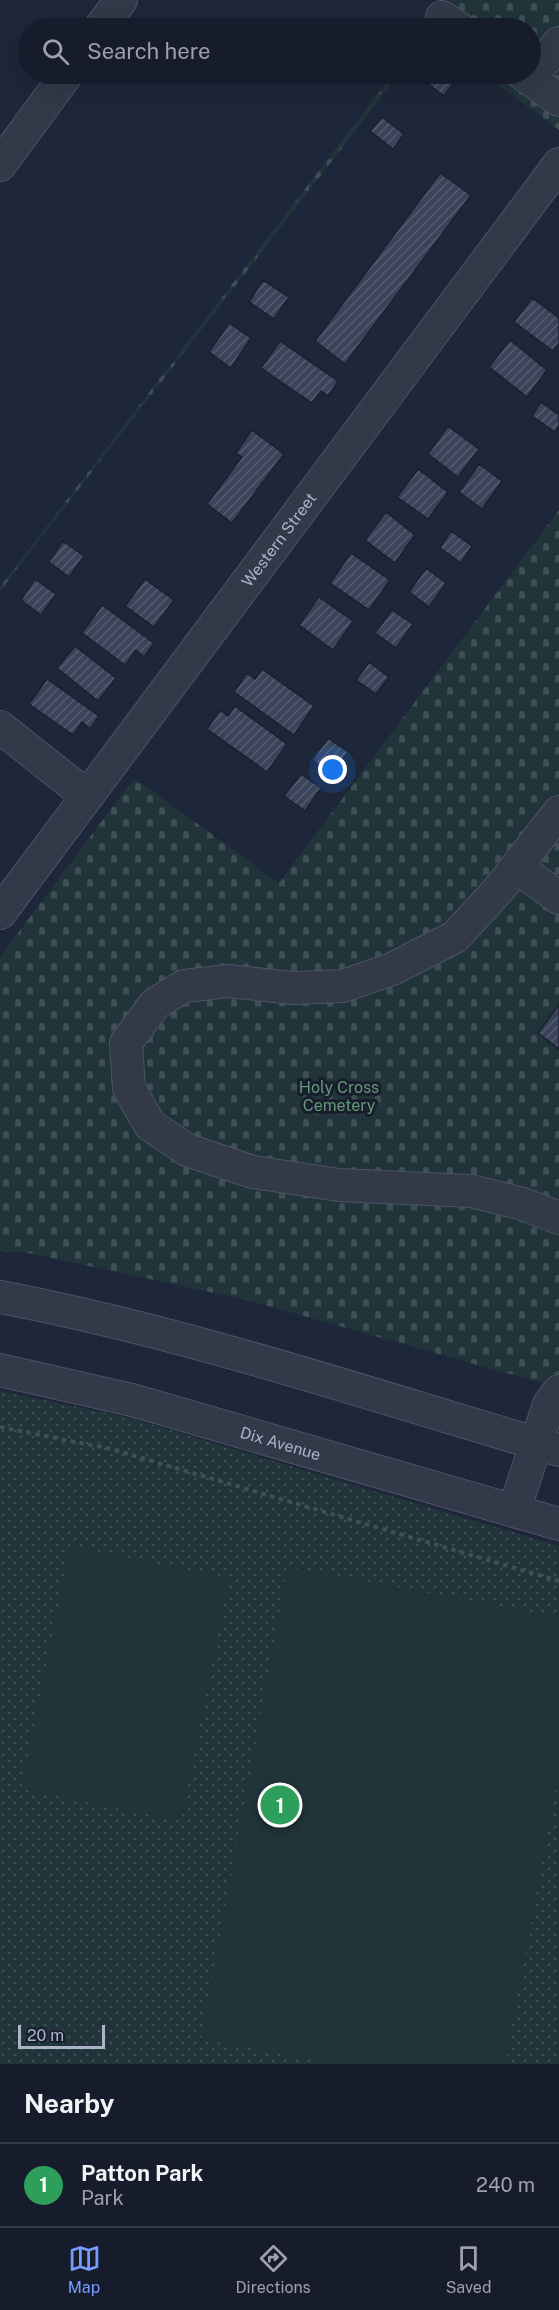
<!DOCTYPE html>
<html lang="en">
<head>
<meta charset="utf-8">
<style>
  :root { --surface:#161c2b; --page:#1f2533; --text:#f1f3f6; --muted:#9ea1a9; --line:#353a47; --accent:#789bff }
  body { margin:0; font-family:"Public Sans",sans-serif; background:var(--page); color:var(--text) }
  .scale { position:absolute; left:18px; bottom:15px; width:87px; box-sizing:border-box; padding-left:6px; border:3px solid #acb3c6; border-top:0; font-size:16px; line-height:21px; white-space:nowrap; color:#acb3c6; -webkit-text-stroke:4px #181e2e; paint-order:stroke }
  .you { position:absolute; left:333px; top:770px; width:21px; height:21px; margin:-15px; border:4px solid #fff; border-radius:50%; background:#1a73e8; box-shadow:0 0 0 9px #1a73e833 }
  .badge { display:grid; place-items:center; width:39px; height:39px; border-radius:50%; background:var(--accent); color:#fff; font-size:20px; font-weight:700 }
  .pin { position:absolute; translate:-50% -50%; border:3px solid #fff; box-shadow:0 2px 6px #0006 }
  .list { margin:0; padding:0; list-style:none }
  h2 { display:flex; justify-content:space-between; align-items:center; height:78px; margin:0; padding:0 24px; font-size:26px }
  h2 small { font-size:20px; font-weight:400; color:var(--muted) }
  .list li { display:grid; grid-template-columns:39px 1fr auto; gap:18px; align-items:center; box-sizing:border-box; height:84px; padding:0 24px; border-top:2px solid var(--line) }
  .list b { display:block; font-size:22px; white-space:nowrap }
  .list p { margin:0; font-size:20px; white-space:nowrap; color:var(--muted) }
  .list em { font-size:20px; font-style:normal; color:var(--muted) }
  .icon { flex:none; width:33px; height:33px; fill:none; stroke:currentColor; stroke-width:2; stroke-linecap:round; stroke-linejoin:round }
  .map { position:relative; flex:none; width:559px; height:2064px; overflow:hidden }
  .search { position:absolute; background:var(--surface); box-shadow:0 6px 24px #0002; left:18px; right:18px; top:18px; height:66px; display:flex; align-items:center; gap:15px; box-sizing:border-box; padding:0 21px; border-radius:33px; color:var(--muted); font-size:22px }
  .sheet { height:162px; background:var(--surface) }
  nav { display:flex; justify-content:space-around; align-items:center; box-sizing:border-box; height:84px; border-top:2px solid var(--line); background:var(--surface); font-size:16px; color:var(--muted) }
  nav a { display:grid; justify-items:center; gap:3px }
  nav .on { color:var(--accent) }
  .map>svg:first-child { display:block }
</style>
</head>
<body>
<div class="map">
<svg width="559" height="2064" viewBox="0 0 559 2064">
  <defs>
    <pattern id="cemetery-stones" width="16" height="16" patternUnits="userSpaceOnUse" patternTransform="scale(1.5)"><rect width="16" height="16" fill="#20343a"/><path d="M2 7V4a2 2 0 0 1 4 0v3zM10 15v-3a2 2 0 0 1 4 0v3z" fill="#3e4f55"/></pattern>
    <pattern id="park-dots" width="8" height="8" patternUnits="userSpaceOnUse" patternTransform="scale(1.5)"><rect width="8" height="8" fill="#20343a"/><path d="M2 2h.1M6 6h.1" fill="none" stroke="#3e4f55" stroke-width="1.8" stroke-linecap="round"/></pattern>
    <pattern id="building-hatch" width="6" height="6" patternUnits="userSpaceOnUse" patternTransform="scale(1.5)"><rect width="6" height="6" fill="#3a4359"/><path d="M-1 1l2-2M0 6l6-6M5 7l2-2" fill="none" stroke="#545c6f"/></pattern>
  </defs>
  <rect width="100%" height="100%" fill="#1e2639"/>
  <!-- cemetery -->
  <path fill="url(#cemetery-stones)" d="M450,0H559V130L483,74H530V28H428Z
    M393,74H399L0,591V587Z
    M559,510V1388L247,1300L28,1253L0,1251V957L134,778L279,883Z"/>
  <!-- park -->
  <path fill="url(#park-dots)" d="M0,1391L126,1417L559,1546V2064H0Z"/>
  <!-- pitch -->
  <path fill="#20343a" d="M70,1546L229,1578L181,1821L21,1789Z
    M288,1567L559,1617V1768L505,2064H334L201,2039Z"/>
  <!-- building -->
  <path fill="url(#building-hatch)" stroke="#1a2030" stroke-width="1.5" d="M428,74H460L444,96L423,80Z
    M382,117L404,134L393,149L370,131Z
    M440,173L471,195L345,364L315,341Z
    M263,280L289,297L274,319L249,302Z
    M532,298L559,318V343L553,351L514,322Z
    M229,323L251,338L231,368L209,352Z
    M510,340L547,370L527,397L489,367Z
    M280,341L338,381L328,396L321,391L312,403L261,368Z
    M541,402L559,415V426L555,432L532,416Z
    M448,426L479,449L458,477L428,454Z
    M252,430L284,454L232,523L207,504L242,457L236,453Z
    M479,464L502,481L482,509L459,492Z
    M418,469L448,492L428,519L397,497Z
    M386,512L415,535L395,563L365,540Z
    M451,531L472,546L461,563L440,548Z
    M63,541L84,556L69,577L49,562Z
    M351,553L390,580L369,610L330,583Z
    M426,568L446,583L429,607L409,592Z
    M35,579L56,594L41,615L21,600Z
    M145,579L174,600L154,627L125,606Z
    M319,597L353,621L333,650L299,625Z
    M102,605L154,643L144,657L136,650L125,665L82,633Z
    M392,610L413,624L396,648L375,633Z
    M75,646L116,678L98,701L57,668Z
    M369,662L389,677L376,694L356,680Z
    M262,669L314,706L294,735L234,692L247,673L255,679Z
    M47,679L99,716L90,729L82,722L73,735L29,704Z
    M235,706L287,744L267,772L207,729L220,710L228,716Z
    M328,738L348,752L332,775L312,760Z
    M301,774L321,788L305,811L284,796Z
    M559,1005V1049L538,1033Z"/>
  <g fill="none" stroke-linecap="round" stroke-linejoin="round">
    <!-- minor casing -->
    <g stroke="#4d5364" stroke-width="34">
      <g id="minor">
        <path d="M442,17L459,28"/>
        <path d="M100,28L121,0"/>
        <path d="M523,74L559,100"/>
        <path d="M530,79L559,43"/>
        <path d="M0,165L67,74"/>
        <path d="M0,727L87,796"/>
        <path d="M559,812L499,889L455,937L392,969L343,986L293,988L228,981L184,986L155,1004L126,1043L129,1088L150,1125L187,1150L253,1172L339,1185L471,1191L523,1204L559,1218"/>
        <path d="M517,867L559,898"/>
        <path id="s1" d="M0,913L559,164"/>
        <path d="M0,1297C189,1333 374,1396 559,1450"/>
        <path id="s2" d="M0,1370L132,1400L559,1524"/>
        <path d="M514,1511L549,1404L559,1391"/>
      </g>
    </g>
    <!-- path -->
    <path stroke="#3e5158" stroke-width="4" stroke-dasharray="4.5 4.5" stroke-linecap="butt" d="M0,1427L111,1449L559,1581"/>
    <!-- minor -->
    <use href="#minor" stroke="#323949" stroke-width="32"/>
  </g>
  <g text-anchor="middle" stroke-width="6" stroke-linejoin="round" paint-order="stroke">
    <!-- street labels -->
    <g font-size="16" fill="#acb3c6" stroke="#181e2e">
      <text dy="6" stroke="none"><textPath href="#s1" startOffset="466">Western Street</textPath></text>
      <text dy="6" stroke="none"><textPath href="#s2" startOffset="290">Dix Avenue</textPath></text>
    </g>
    <!-- park labels -->
    <g font-size="16" fill="#629976" stroke="#181e2e">
      <text x="339" y="1093">Holy Cross<tspan x="339" dy="18">Cemetery</tspan></text>
    </g>
  </g>
</svg>
<div class="scale">20 m</div>
<div class="you"></div>
<div class="pin badge" style="left:280px;top:1805px;background:#2e9e5b">1</div>
<div class="search"><svg class="icon" aria-label="search" viewBox="0 0 24 24"><circle cx="10" cy="10" r="6"/><path d="M15 15l6 6"/></svg>Search here</div>
</div>
<section class="sheet">
<h2>Nearby<small></small></h2>
<ul class="list">
<li><span class="badge" style="background:#2e9e5b">1</span><div><b>Patton Park</b><p>Park</p></div><em>240 m</em></li>
</ul>
</section>
<nav>
<a class="on"><svg class="icon" aria-label="map" viewBox="0 0 24 24"><path d="M3 6l6-2 6 2 6-2v14l-6 2-6-2-6 2zM9 4v14M15 6v14"/></svg>Map</a>
<a><svg class="icon" aria-label="directions" viewBox="0 0 24 24"><path d="M12 3l9 9-9 9-9-9zM9 14v-3h6M13 9l2 2-2 2"/></svg>Directions</a>
<a><svg class="icon" aria-label="saved" viewBox="0 0 24 24"><path d="M7 4h10v16l-5-4-5 4z"/></svg>Saved</a>
</nav>
</body>
</html>
